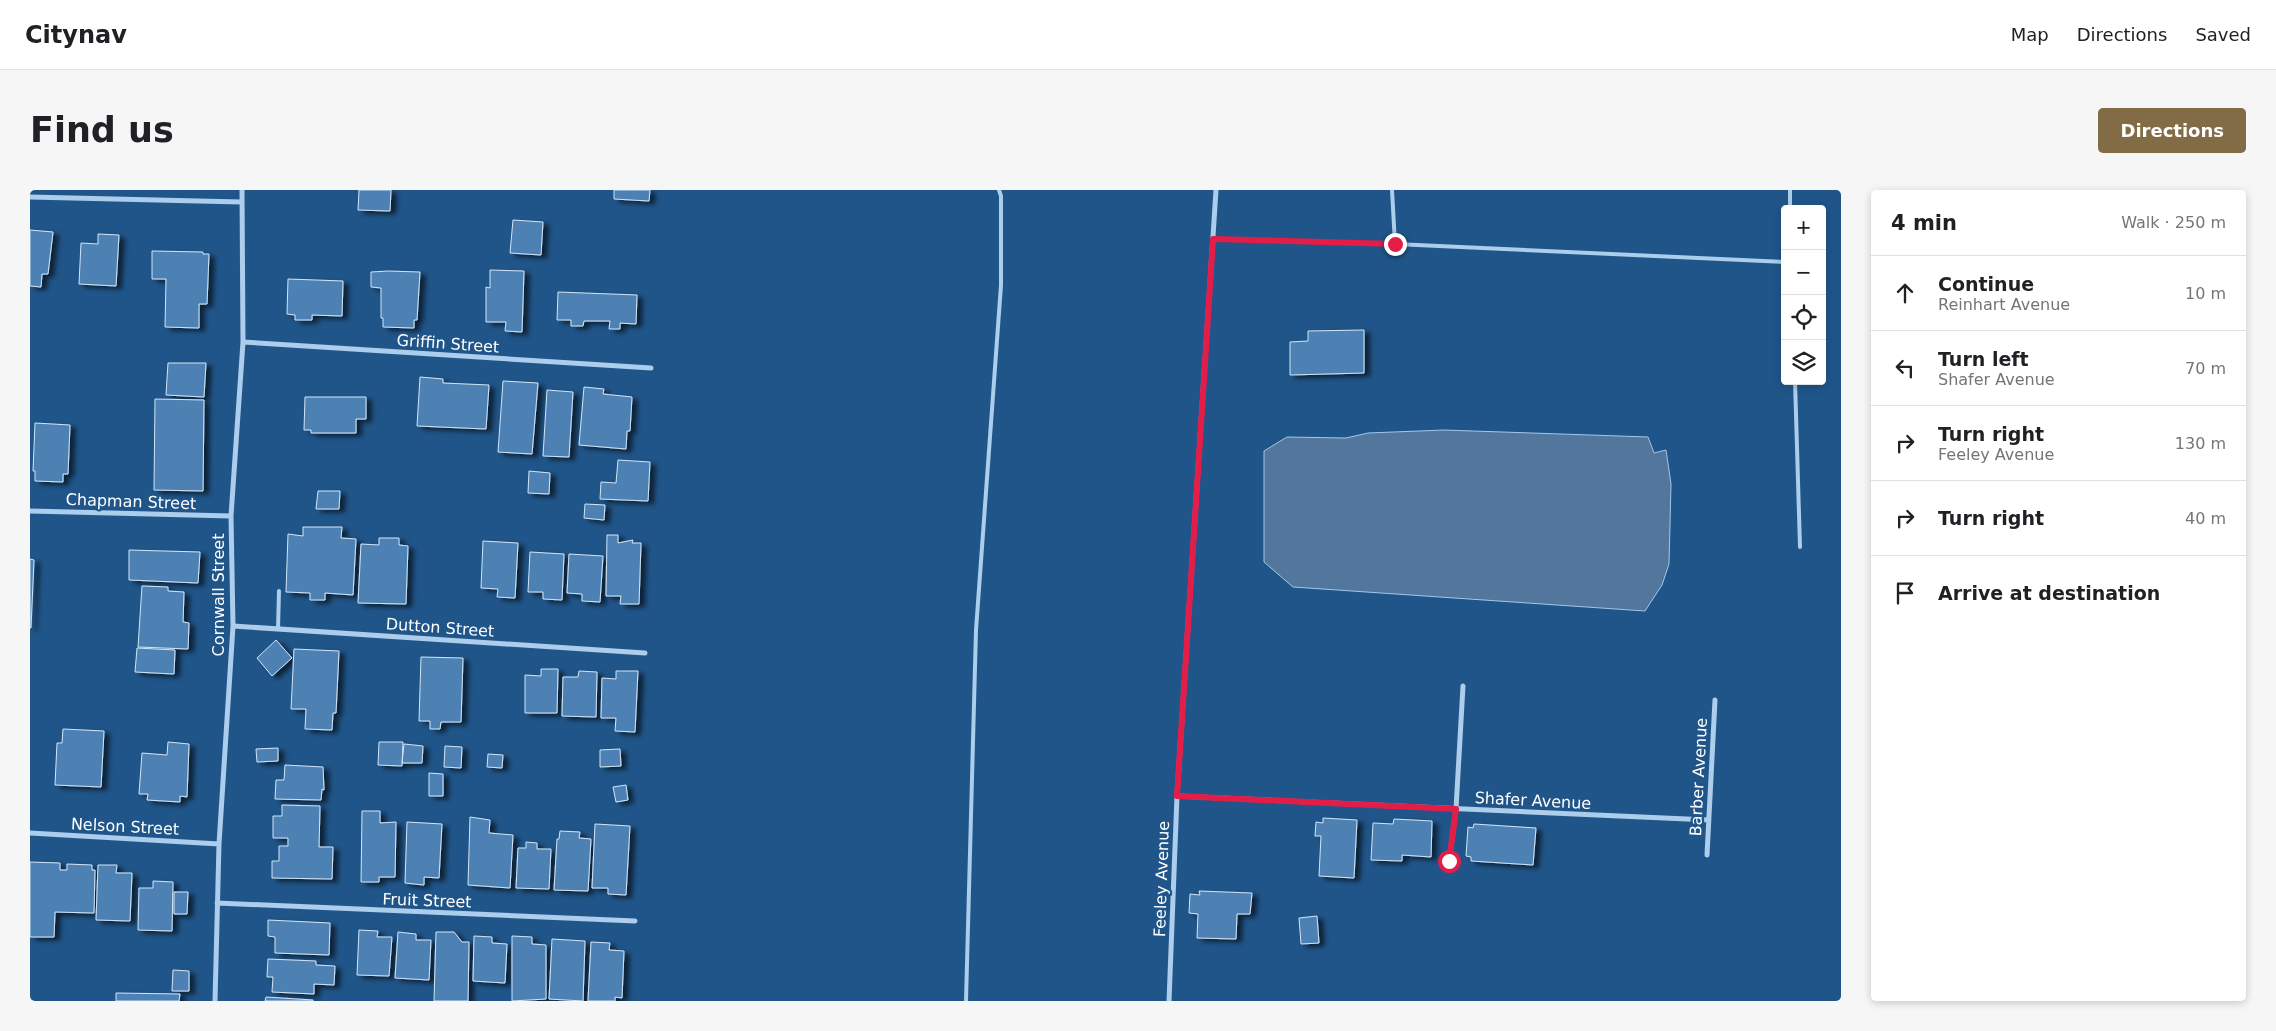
<!DOCTYPE html>
<html lang="en">
<head>
<meta charset="utf-8">
<style>
  :root { --surface:#fff; --page:#f6f6f6; --text:#202124; --muted:#757577; --line:#e0e0e0; --accent:#816c45 }
  body { margin:0; font-family:"DejaVu Sans",sans-serif; background:var(--page); color:var(--text) }
  .controls { position:absolute; right:15px; top:15px; display:grid; overflow:hidden; border-radius:5px; box-shadow:0 2px 8px #0003 }
  .controls button { width:45px; height:45px; display:grid; place-items:center; padding:0; border:0; border-bottom:1px solid var(--line); background:var(--surface); color:var(--text); font:25px sans-serif }
  .stop { position:absolute; width:15px; height:15px; margin:-11px; border:4px solid #e11d48; border-radius:50%; background:#fff }
  .stop.end { background:#e11d48; border-color:#fff; box-shadow:0 1px 5px #0008 }
  .list { margin:0; padding:0; list-style:none }
  h2 { display:flex; justify-content:space-between; align-items:center; height:65px; margin:0; padding:0 20px; font-size:21px }
  h2 small { font-size:16px; font-weight:400; color:var(--muted) }
  .list li { display:grid; grid-template-columns:32px 1fr auto; gap:15px; align-items:center; box-sizing:border-box; height:75px; padding:0 20px; border-top:1px solid var(--line) }
  .list b { display:block; font-size:19px; white-space:nowrap }
  .list p { margin:0; font-size:16px; white-space:nowrap; color:var(--muted) }
  .list em { font-size:16px; font-style:normal; color:var(--muted) }
  .icon { flex:none; width:28px; height:28px; fill:none; stroke:currentColor; stroke-width:2; stroke-linecap:round; stroke-linejoin:round }
  .map { position:relative; flex:none; width:1811px; height:811px; overflow:hidden; border-radius:5px }
  header { display:flex; align-items:center; gap:30px; box-sizing:border-box; height:70px; padding:0 25px; background:var(--surface); border-bottom:1px solid var(--line) }
  header strong { font-size:24px }
  nav { display:flex; gap:28px; margin-inline-start:auto; font-size:18px }
  .intro { display:flex; align-items:center; justify-content:space-between; box-sizing:border-box; height:120px; padding:0 30px }
  h1 { margin:0; font-size:35px }
  .button { padding:12px 22px; border-radius:5px; background:var(--accent); color:#fff; font-size:18px; font-weight:700 }
  main { display:flex; gap:30px; padding:0 30px }
  aside { flex:1; background:var(--surface); border-radius:5px; box-shadow:0 2px 8px #0003 }
  .map>svg:first-child { display:block }
</style>
</head>
<body>
<header>
<strong>Citynav</strong>
<nav><a>Map</a><a>Directions</a><a>Saved</a></nav>
</header>
<div class="intro"><h1>Find us</h1><a class="button">Directions</a></div>
<main>
<div class="map">
<svg width="1811" height="811" viewBox="0 0 1811 811">
  <defs>
    <filter id="shadow"><feDropShadow dx="5.5" dy="3" stdDeviation="2.5" flood-color="#0009"/></filter>
  </defs>
  <rect width="100%" height="100%" fill="#205589"/>
  <!-- water -->
  <path fill="#53779c" stroke="#a0c8ec" d="M1414,240L1618,247L1624,263L1636,260L1641,294L1639,374L1632,395L1615,421L1263,397L1234,372V261L1257,247L1316,248L1338,243Z"/>
  <!-- building -->
  <path fill="#4d81b3" stroke="#d1e5f8" filter="url(#shadow)" d="M329,0H361L360,21L328,20Z
    M584,0H620L619,11L584,9Z
    M483,30L513,32L511,65L480,63Z
    M0,40L23,42L18,84H12L11,97L0,96Z
    M68,44L89,45L86,96L49,94L51,53L68,54Z
    M122,61L173,62V64H179L177,114H169V138L135,137L136,89H122Z
    M460,80L494,81L492,142L475,141L476,132H456V97L460,98Z
    M358,81L390,82L387,130H384V138L353,137V128H351V98L341,97V82Z
    M258,89L313,91L312,126L282,125V130H265V125L257,124Z
    M528,102L607,105L606,134L590,133V139H579L580,131H554L553,136H541V130H527Z
    M1334,140V183L1260,185V152L1278,151V141Z
    M138,173H176L174,207L136,205Z
    M390,187L413,189V193L459,195L456,239L387,236Z
    M473,191L508,193L502,264L468,262Z
    M554,197L574,199L573,204L602,207L600,241H597L596,259L549,255Z
    M517,200L543,202L539,267L513,266Z
    M275,207H336V229H326V243H281V240H274Z
    M125,209L174,210L173,301L124,300Z
    M5,233L40,235L38,284H33V292L5,291V281H3Z
    M588,270L620,272L618,311L570,309L571,292L586,293Z
    M499,281L520,283L519,304L498,303Z
    M288,301H310L309,319H286Z
    M555,314L575,315L574,330L554,328Z
    M273,337H312L311,348L326,349L323,405L295,403V410H280V403L256,402L258,344L273,346Z
    M577,345H588V353L603,350L602,353H611L609,414H590L591,406H576Z
    M349,348H369V355L378,356L376,414L328,413L331,354L349,355Z
    M453,351L488,353L485,408L467,407L468,399L451,398Z
    M99,360L170,362L168,393L99,390Z
    M500,362L534,364L532,410L513,409V402H498Z
    M539,364L573,366L570,412L552,411V404L537,403Z
    M0,369L4,370L1,438H0Z
    M112,396L138,397V401L154,402L153,432L159,433L158,459L108,457Z
    M246,450L262,468L242,486L227,468Z
    M107,458L145,460L144,484L105,482Z
    M264,459L309,461L306,523H303L302,540L275,539L276,519H261Z
    M391,467L433,468L431,532H411L410,539H400V531H389Z
    M511,479H528L527,523H495V485L511,486Z
    M549,481L567,482L566,527L532,526L533,487H548Z
    M586,481H608L605,542L585,541L586,528H571L572,488L586,489Z
    M33,539L74,541L71,597L25,595L27,553H32Z
    M138,552L159,554L157,607L150,606V612L117,610L118,604H109L112,563L137,565Z
    M349,552H373L372,576L348,575Z
    M374,554L393,556L392,573H372Z
    M415,556L432,557L431,578L414,577Z
    M248,558V571L227,572L226,559Z
    M590,559L591,576L570,577V560Z
    M458,564L473,565L472,578L457,577Z
    M255,575L293,577L294,600L292,599L291,610L245,609L246,590H254Z
    M399,583L413,584V606H399Z
    M596,595L598,610L586,612L583,597Z
    M252,615L290,616L289,657H303L302,689L242,688V671H249V656H258V648H243V626H252Z
    M332,621H350V633L366,632L365,687H349V692H331Z
    M440,627L460,630L459,643L483,645L480,698L438,695Z
    M1293,628L1327,630L1324,688L1289,686L1291,646H1285L1286,632L1293,633Z
    M1364,629L1402,631L1401,667L1372,665V671L1341,670L1343,633L1363,634Z
    M377,632L412,634L409,688L394,687V695L375,693Z
    M565,634L600,636L596,705L578,704V698H562Z
    M1444,634L1506,638L1503,675L1441,671V667L1436,666L1438,637L1443,638Z
    M530,641L550,642L549,648L561,649L558,701L524,700L527,649H529Z
    M496,652L507,653V659H521L519,699L486,698L488,658H496Z
    M0,672L30,673V680H37V674L62,675V680H65L64,723L25,722L24,747H0Z
    M68,675H87L86,683H102L100,731L66,730Z
    M123,691L143,692L142,741L108,740L109,698H123Z
    M1169,701L1222,703L1220,724H1207L1206,749L1167,748L1168,724L1159,723L1160,704L1170,705Z
    M144,702H158L157,724H144Z
    M1287,726L1289,753L1271,754L1269,728Z
    M238,730L300,733L299,765L245,763V747L238,746Z
    M329,740L348,741L347,747H362L359,786L327,785Z
    M368,742L386,744V750H401L399,790L365,788Z
    M406,742H424L432,752H439L438,811H404Z
    M444,746L462,747V753L477,754L475,793L443,791Z
    M482,746L502,747V754L516,755V809L482,811Z
    M522,749L555,751L553,811L519,809Z
    M561,752L580,753L579,760L594,761L592,808L585,807V811H558Z
    M238,769L286,771V775L305,776L304,795L284,794V804L242,802L243,787H237Z
    M143,780L159,781V801H142Z
    M86,803L150,804L149,811H86Z
    M236,807L283,810V811H235Z"/>
  <g fill="none" stroke-linecap="round" stroke-linejoin="round">
    <!-- lane -->
    <path stroke="#accdeb" stroke-width="4" d="M1362,0L1365,54
      M1760,0V19
      M1183,49L1365,54L1755,72
      M1765,191L1770,357
      M248,439L249,401
      M936,811L946,440L971,95V6L969,0"/>
    <!-- street -->
    <path stroke="#accdeb" stroke-width="5" d="M0,7L211,12
      M213,152L621,178
      M0,321L201,326
      M203,436L615,463
      M1147,606L1679,630
      M0,643L189,654
      M1677,665L1685,510
      M1419,671L1426,619L1433,496
      M187,713L605,731
      M185,811L189,654L203,436L201,326L213,152L212,0
      M1139,811L1147,606L1186,0"/>
  </g>
  <g fill="none" stroke-linecap="round" stroke-linejoin="round">
    <!-- route -->
    <path stroke="#e11d48" stroke-width="6" d="M1365,54L1183,49L1147,606L1426,619L1419,671"/>
  </g>
  <g text-anchor="middle" stroke-width="4.5" stroke-linejoin="round" paint-order="stroke">
    <!-- street labels -->
    <g font-size="16" fill="#fff" stroke="#205589">
      <text transform="translate(418 153) rotate(4)" y="6">Griffin Street</text>
      <text transform="translate(101 311) rotate(2)" y="6">Chapman Street</text>
      <text transform="translate(188 405) rotate(-90)" y="6">Cornwall Street</text>
      <text transform="translate(410 437) rotate(4)" y="6">Dutton Street</text>
      <text transform="translate(1668 587) rotate(-87)" y="6">Barber Avenue</text>
      <text transform="translate(1503 610) rotate(3)" y="6">Shafer Avenue</text>
      <text transform="translate(95 636) rotate(3)" y="6">Nelson Street</text>
      <text transform="translate(1131 689) rotate(-88)" y="6">Feeley Avenue</text>
      <text transform="translate(397 710) rotate(2)" y="6">Fruit Street</text>
    </g>
  </g>
</svg>
<div class="controls">
<button>+</button>
<button>−</button>
<button><svg class="icon" aria-label="locate" viewBox="0 0 24 24"><circle cx="12" cy="12" r="6"/><path d="M12 2v4M12 18v4M2 12h4M18 12h4"/></svg></button>
<button><svg class="icon" aria-label="layers" viewBox="0 0 24 24"><path d="M12 4l9 5-9 5-9-5zM3 14l9 5 9-5"/></svg></button>
</div>
<div class="stop" style="left:1419px;top:671px"></div>
<div class="stop end" style="left:1365px;top:54px"></div>
</div>
<aside>
<h2>4 min<small>Walk · 250 m</small></h2>
<ul class="list">
<li><svg class="icon" aria-label="ahead" viewBox="0 0 24 24"><path d="M12 20V5M6 11l6-6 6 6"/></svg><div><b>Continue</b><p>Reinhart Avenue</p></div><em>10 m</em></li>
<li><svg class="icon" aria-label="left" viewBox="0 0 24 24"><path d="M17 20v-9H6M10 6l-5 5 5 5"/></svg><div><b>Turn left</b><p>Shafer Avenue</p></div><em>70 m</em></li>
<li><svg class="icon" aria-label="right" viewBox="0 0 24 24"><path d="M7 20v-9h11M14 6l5 5-5 5"/></svg><div><b>Turn right</b><p>Feeley Avenue</p></div><em>130 m</em></li>
<li><svg class="icon" aria-label="right" viewBox="0 0 24 24"><path d="M7 20v-9h11M14 6l5 5-5 5"/></svg><div><b>Turn right</b></div><em>40 m</em></li>
<li><svg class="icon" aria-label="arrive" viewBox="0 0 24 24"><path d="M6 21V4h12l-3 4 3 4H6"/></svg><div><b>Arrive at destination</b></div></li>
</ul>
</aside>
</main>
</body>
</html>
